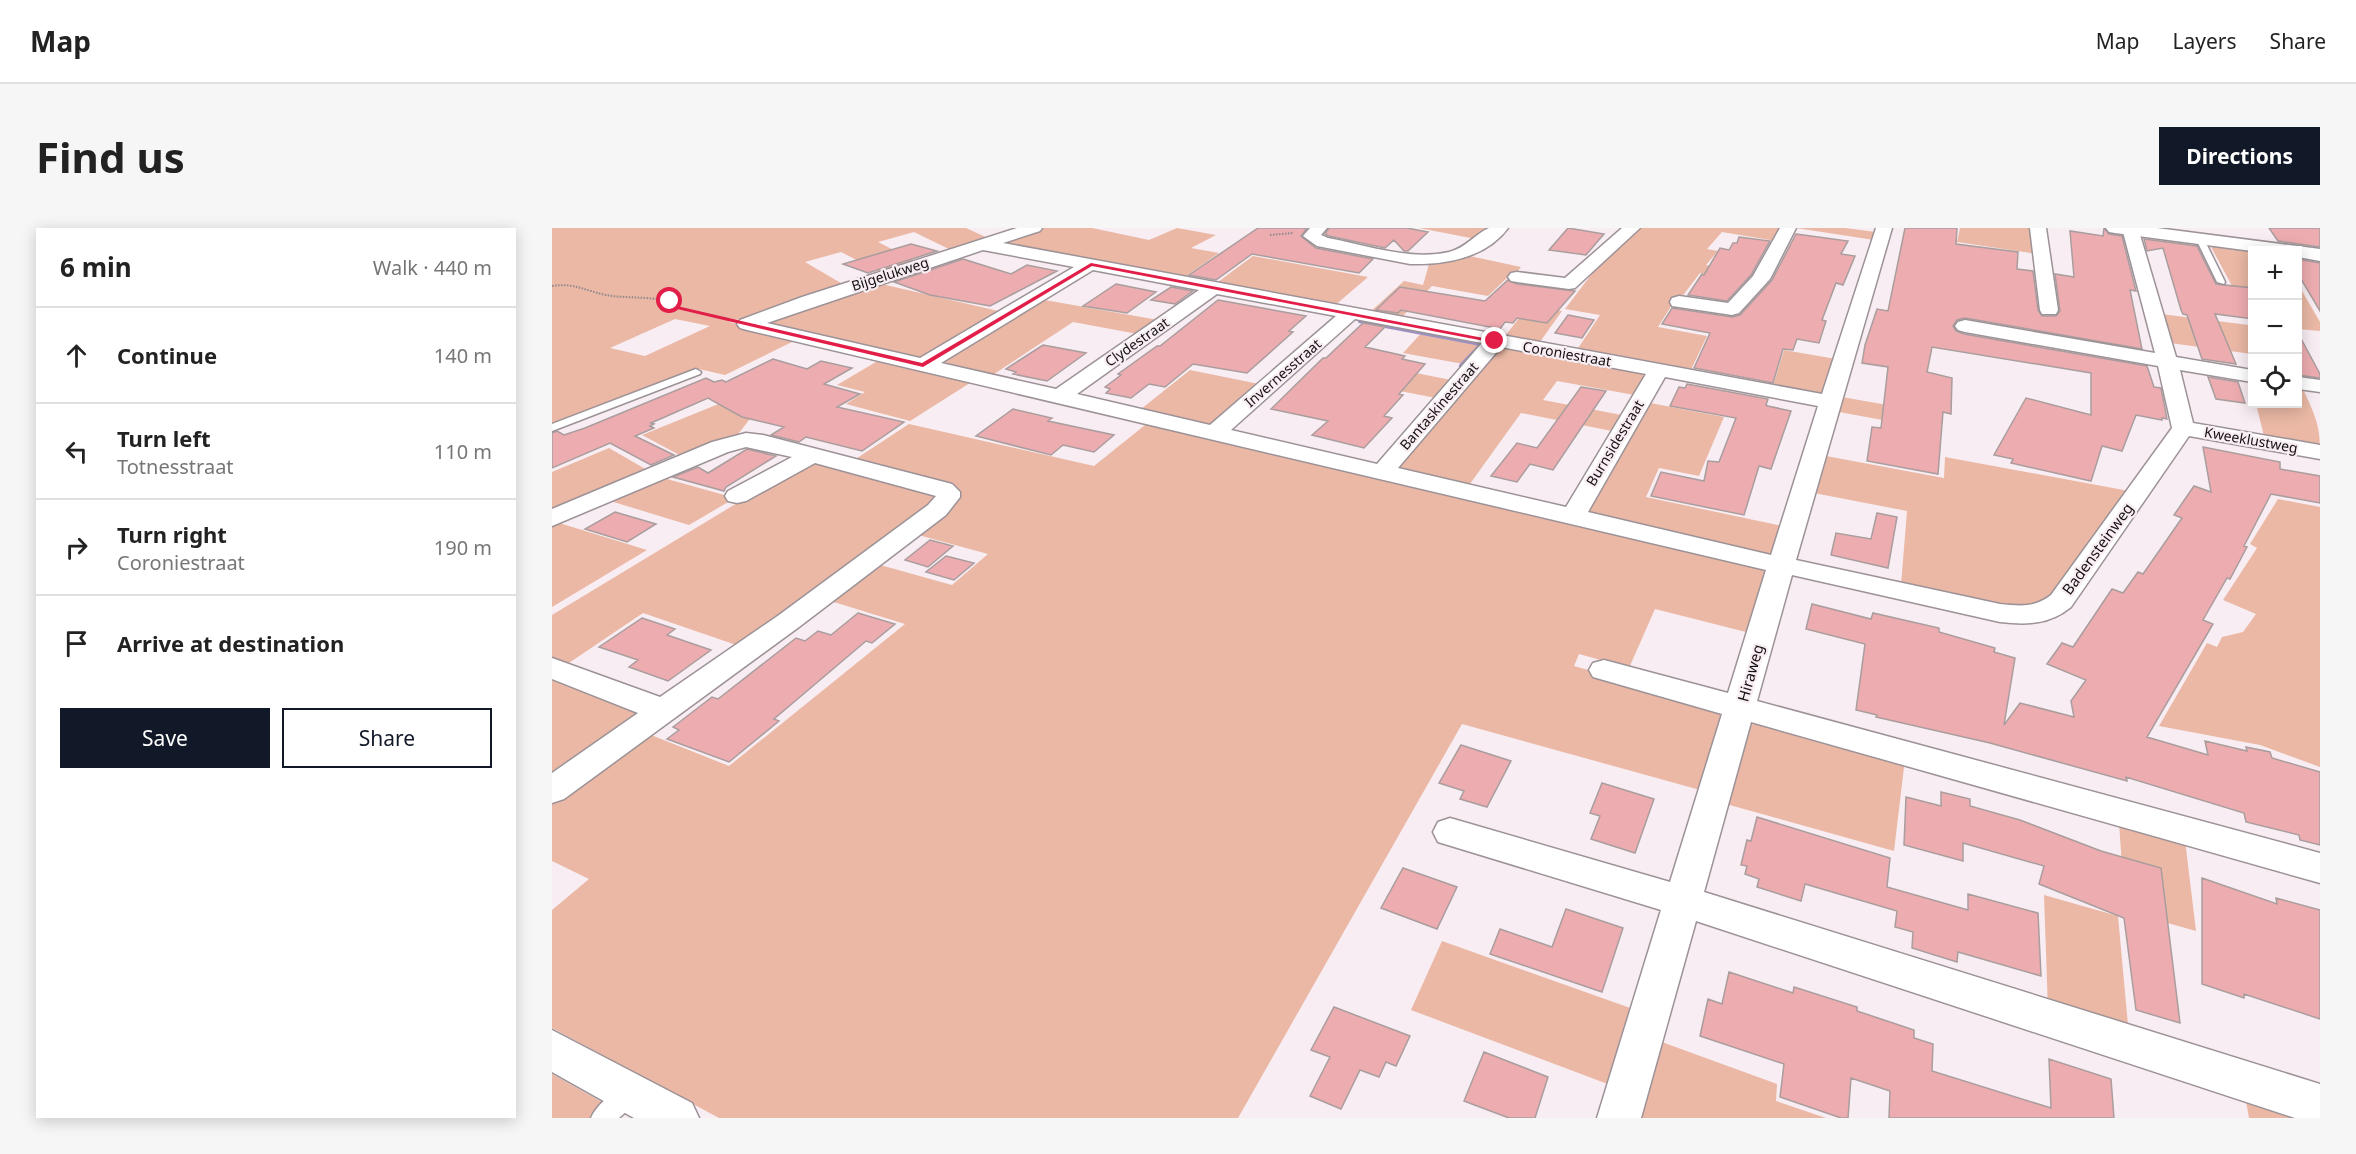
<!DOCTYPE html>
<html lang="en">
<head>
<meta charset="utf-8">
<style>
  :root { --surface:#fff; --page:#f6f6f6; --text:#222; --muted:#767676; --line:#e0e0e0; --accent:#111827 }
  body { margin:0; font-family:"Noto Sans",sans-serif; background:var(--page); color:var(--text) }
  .controls { position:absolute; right:18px; top:18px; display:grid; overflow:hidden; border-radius:0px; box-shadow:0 3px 15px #0003 }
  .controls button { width:54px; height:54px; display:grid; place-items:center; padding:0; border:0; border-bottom:2px solid var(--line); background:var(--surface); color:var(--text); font:30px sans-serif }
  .stop { position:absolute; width:18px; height:18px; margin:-14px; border:4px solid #e11d48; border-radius:50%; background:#fff }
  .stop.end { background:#e11d48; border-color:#fff; box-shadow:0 2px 6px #0008 }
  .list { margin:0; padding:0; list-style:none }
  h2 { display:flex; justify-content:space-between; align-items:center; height:78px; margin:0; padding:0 24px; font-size:26px }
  h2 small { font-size:20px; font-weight:400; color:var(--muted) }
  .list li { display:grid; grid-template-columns:39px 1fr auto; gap:18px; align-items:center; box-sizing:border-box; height:96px; padding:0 24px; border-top:2px solid var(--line) }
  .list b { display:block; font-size:22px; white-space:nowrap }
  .list p { margin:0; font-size:20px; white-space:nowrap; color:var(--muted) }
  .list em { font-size:20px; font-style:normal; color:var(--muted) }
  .actions { display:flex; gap:12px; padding:18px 24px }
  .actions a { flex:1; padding:14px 0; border:2px solid var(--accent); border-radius:0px; text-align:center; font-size:21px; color:var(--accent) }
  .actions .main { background:var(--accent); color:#fff }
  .icon { flex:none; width:33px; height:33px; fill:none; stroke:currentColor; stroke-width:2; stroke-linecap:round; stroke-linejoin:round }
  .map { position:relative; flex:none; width:1768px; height:890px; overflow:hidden; border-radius:0px }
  header { display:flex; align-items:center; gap:36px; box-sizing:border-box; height:84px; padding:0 30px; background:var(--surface); border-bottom:2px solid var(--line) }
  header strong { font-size:28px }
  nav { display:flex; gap:33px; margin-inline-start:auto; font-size:21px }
  .intro { display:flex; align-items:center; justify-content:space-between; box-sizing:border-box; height:144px; padding:0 36px }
  h1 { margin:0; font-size:42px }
  .button { padding:15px 27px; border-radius:0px; background:var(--accent); color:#fff; font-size:21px; font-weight:700 }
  main { display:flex; gap:36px; padding:0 36px }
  aside { flex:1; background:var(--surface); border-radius:0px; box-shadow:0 3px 15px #0003 }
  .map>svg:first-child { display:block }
</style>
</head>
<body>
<header>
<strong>Map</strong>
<nav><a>Map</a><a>Layers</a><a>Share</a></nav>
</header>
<div class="intro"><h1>Find us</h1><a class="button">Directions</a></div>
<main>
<aside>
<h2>6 min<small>Walk · 440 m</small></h2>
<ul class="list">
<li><svg class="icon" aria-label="ahead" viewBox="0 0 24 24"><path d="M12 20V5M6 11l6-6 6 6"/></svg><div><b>Continue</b></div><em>140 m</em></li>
<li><svg class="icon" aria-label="left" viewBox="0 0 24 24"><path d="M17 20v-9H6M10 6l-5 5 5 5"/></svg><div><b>Turn left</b><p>Totnesstraat</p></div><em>110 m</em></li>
<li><svg class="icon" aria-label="right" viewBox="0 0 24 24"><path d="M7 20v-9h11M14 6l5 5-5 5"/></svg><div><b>Turn right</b><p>Coroniestraat</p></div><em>190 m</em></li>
<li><svg class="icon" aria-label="arrive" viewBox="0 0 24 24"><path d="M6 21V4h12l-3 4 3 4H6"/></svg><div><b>Arrive at destination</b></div></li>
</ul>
<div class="actions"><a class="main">Save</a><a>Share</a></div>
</aside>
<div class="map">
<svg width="1768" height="890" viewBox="0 0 1768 890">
  <rect width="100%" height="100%" fill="#f8edf2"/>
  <!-- green -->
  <path fill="#eab8a5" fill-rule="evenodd" d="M0,0H414L440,12L403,24L362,4L326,14L367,35L332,46L289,24L253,34L294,58L177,94L246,111L173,147L147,141L0,197ZM123,91L158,98L93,128L58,120Z
    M487,0H540L597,12L625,0L664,7L639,20L667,25L630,51L444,15Z
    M867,0H945L929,12Z
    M1085,0H1232L1224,13L1170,4L1155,21L1166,23L1154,37L1207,46L1202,54L1148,45L1129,70L1123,72L1106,99L1155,108L1137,146L1023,125L1048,87L1013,81L1052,30Z
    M1244,0H1293L1324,4L1322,12Z
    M1408,0H1482L1486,26L1405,14Z
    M1658,17L1700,23V95Z
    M913,27L969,39L959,51L955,50L936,68L880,58L847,92L816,86L852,53L871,57L878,33Z
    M701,28L816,49L781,79L662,57Z
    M321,54L455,85L373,133L214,97L213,90Z
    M1746,56L1768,94V103L1746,101Z
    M487,71L612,93L591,107L521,94L436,150L389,139L386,131Z
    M977,77L1010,83L985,118L950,112Z
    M1609,86L1697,97L1700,106V126L1618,115Z
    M873,101L936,115L917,137L851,125Z
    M947,118L1097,146L1088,168L1005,153L991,172L1075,188L1065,204L969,185L915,260L844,244L841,237Z
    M1232,122L1284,131L1271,166L1220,161Z
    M329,131L421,153L358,193L294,176L313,164L285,157Z
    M829,138L904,153L889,171L812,156Z
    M638,142L712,157L662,199L584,185Z
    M1746,157H1749C1760,181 1768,194 1768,221L1713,212L1704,176H1746Z
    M211,158L242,166L197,192L183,210L135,231L90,207Z
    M1290,169L1375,184L1374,200L1287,184Z
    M1093,174L1172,189L1147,248L1107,240L1094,269L1230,298L1222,324L1212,328L1036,288L1033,278Z
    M598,193L1191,331L1216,342L1198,405L1103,381L1077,440L1027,426L1022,438L1163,478L1173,489L1148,562L910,496L686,890H167L0,800V682L37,651L0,633V568L89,503L177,538L353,396L272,371L321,335L400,357L436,326L359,305L404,270L299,234L357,196L542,238Z
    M57,220L102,246L0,292V244Z
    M1274,228L1392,250L1393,229L1577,263L1501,367L1491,376L1469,382L1349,357L1355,283L1262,265Z
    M258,231L391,269L193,420L91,385L11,439L0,435V387Z
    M108,249L183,270L137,297L55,272Z
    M1726,271L1768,279V539L1708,517L1607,498L1655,415L1665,419L1670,409L1691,404L1704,386L1671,372L1705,320L1698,316Z
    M4,294L95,322L0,379V296Z
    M0,445L72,473L90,487L0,557Z
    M1202,495H1214L1353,531L1342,623L1174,576L1196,501Z
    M1567,594L1633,612L1644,703L1573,683Z
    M1492,667L1566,688L1577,808L1496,783Z
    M890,713L1084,782L1061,858L859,782Z
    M1107,813L1225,856L1224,873L1274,890H1085Z
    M0,846L50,874L51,882L44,890H0Z
    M1692,862L1768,890H1697Z"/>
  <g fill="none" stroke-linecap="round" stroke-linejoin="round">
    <!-- stream -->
    <path stroke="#9b91c5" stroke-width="4.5" d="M808,93L930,116L909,138"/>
  </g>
  <!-- building -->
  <path fill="#edacb0" stroke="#a99d9e" stroke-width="1.5" d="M706,0H755L749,8L764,20L821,31L807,45L700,26L664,52L637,47Z
    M777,0H855L876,4L856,23H852L842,12L833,20L777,8L773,6Z
    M1016,0L1052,6L1034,27L997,22Z
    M1353,0H1405L1404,16L1466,24L1465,41L1481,43L1486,82L1490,88H1504L1508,83L1503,46L1522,49L1518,3L1551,8L1552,0L1557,6L1570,8L1584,63L1578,62L1590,121L1413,90L1405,92L1401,98L1404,103L1412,106L1595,138L1602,159L1609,160L1615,191L1610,190V192L1584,187L1570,223L1550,218L1539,253L1459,235L1461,231L1442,227L1474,170L1539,187V145L1380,119L1375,144L1400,150L1399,186L1391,184L1386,246L1315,233L1320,199L1329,200L1336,139L1310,135L1313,117L1325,81L1336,83Z
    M1717,0H1768V19L1726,13Z
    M1244,6L1296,13L1289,26L1303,28L1291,57L1284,55L1270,92L1274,93L1267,115L1245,111L1241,122L1231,121L1221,155L1142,140L1158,105L1110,96L1120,80L1180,89L1188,87L1220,52Z
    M1187,9L1218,13L1199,47L1175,73L1136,67L1150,46L1152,47L1168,20L1177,22L1181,15H1185Z
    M1592,11L1645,18L1664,56L1701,60V91L1663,86L1684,136L1650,131L1635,87L1631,86L1629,82L1611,20L1595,23Z
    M359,16L385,23L316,45L291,36Z
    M411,31L459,46L475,37L505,43L438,78L378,67L342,54Z
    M1746,31L1768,35V83L1746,46Z
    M956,52L965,56L1023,63L995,95L965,90L961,95L953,94L948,101L849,82L846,85L824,82L848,59L933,73Z
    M564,56L604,64L575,85L531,78Z
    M619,59L641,63L623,76L599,72Z
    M666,72L754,88L737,103L741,104L695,145L641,136L613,159L597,156L579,170L554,165L558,161L553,159L569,147L566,146L605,118H608Z
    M1016,87L1042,92L1030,110L1003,105Z
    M811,95L833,99L813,119L853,128L850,131L873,136L847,166L851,167L832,188L840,190L812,220L760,207L776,193L719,181L771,130H774Z
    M1746,105L1768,146V150L1746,147Z
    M491,117L534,125L495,153L461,146L464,144L454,141Z
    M221,131L255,141L269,133L300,140L272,156L308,166L285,179L352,194L310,223L254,209L247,214L219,207L232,199L190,189L156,170L99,195L102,196L98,198L102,200L83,208L122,227L99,237L58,215L0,240V205L5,203L12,207L33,200L154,150L162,154L170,152L174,154Z
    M1656,149L1686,154L1693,175L1664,171Z
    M1135,156L1216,171L1214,177L1216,178L1239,183L1219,241L1207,238L1192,287L1099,268L1109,244L1152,253L1156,233L1167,234L1184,190L1118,178L1127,159L1133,160Z
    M1029,159L1054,163L1001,242L978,236L965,254L939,248L965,215L985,220Z
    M461,181L500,190L496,193L562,207L542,224L511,217L499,227L424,208Z
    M1651,219L1728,234V241L1768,248V275L1719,266L1692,318L1695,319L1678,351L1675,350L1651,392L1661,396L1595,509L1656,527L1653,513L1695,523L1694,519L1718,524L1720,530L1768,544V617L1748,612L1747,607L1694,594L1692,585L1574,549L1575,553L1438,515L1324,489L1325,487L1304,482L1313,416L1254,401L1260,376L1319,391L1321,385L1387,400V404L1443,420L1442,424L1463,430L1452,497L1468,475L1522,489L1519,473L1534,452L1495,436L1510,415L1521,419L1560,361L1571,365L1586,344L1591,346L1630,290L1622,287L1642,258L1659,264Z
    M195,221L224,228L174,259L172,263L121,249L146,239L156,245Z
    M63,284L104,296L75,314L33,301Z
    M1325,285L1345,289L1336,340L1279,327L1284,305L1319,311Z
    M378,312L401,318L376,339L353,332Z
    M394,328L422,335L402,352L374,344Z
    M306,385L343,396L320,415L314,413L222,491L227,493L177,534L115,511L127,502L121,499L160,469L166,471L244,410L253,413L266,403L279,407Z
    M90,390L123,401L115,407L159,422L116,453L77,439L86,432L47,419Z
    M909,517L959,533L935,579L908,571L912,563L887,555Z
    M1050,555L1102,571L1083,625L1039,611L1048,588L1038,585Z
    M1389,564L1418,571V578L1468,592L1549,623L1609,640L1628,795L1584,782L1572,690L1487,656L1492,638L1411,615V633L1352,617L1354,569L1389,578Z
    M1205,589L1338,630L1335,659L1416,682V666L1486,685L1489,748L1406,724L1405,734L1360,720L1361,704L1343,699L1345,683L1253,656L1249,673L1205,659L1207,651L1193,646L1195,638L1189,637L1195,612L1199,613Z
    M851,640L905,659L885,701L829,680Z
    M1650,650L1725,676L1724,670L1768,682V791L1692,766V770L1650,756Z
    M1014,681L1071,700L1050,764L938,726L948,701L1000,719Z
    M1177,744L1241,765L1242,759L1305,779V783L1362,802V810L1381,816L1380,843L1499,880L1497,831L1559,851L1562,890H1337L1338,863L1299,850L1296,890H1289L1228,869L1232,836L1148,808L1156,771L1170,776Z
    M782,779L858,808L844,838L834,834L827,849L808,842L789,881L758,868L778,829L759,822Z
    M932,824L996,849L983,890H957L912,873Z"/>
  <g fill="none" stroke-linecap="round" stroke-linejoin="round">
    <!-- lane casing -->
    <g stroke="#9c9297" stroke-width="3">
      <path id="lane" d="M1648,9L1652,11L1673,54L1672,56L1665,54L1644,11Z
        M144,141L149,144L148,146L0,203V196Z
        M77,856L85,860L88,867L85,874L67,890H39C45,876 63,862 77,856Z"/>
    </g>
    <!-- street casing -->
    <g stroke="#9c9297" stroke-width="3">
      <path id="street" d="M465,0H490L488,3L451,15L1270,166L1324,0H1340L1244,332L1448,376C1468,378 1482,380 1499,367L1620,200L1606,138L1413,104L1406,102L1403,98L1406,94L1413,92L1603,125L1570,0H1586L1624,129L1700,142V154L1628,142L1641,195L1768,217V231L1637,208L1519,379C1497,397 1474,397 1448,394L1240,347L1205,473L1768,625V655L1199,494L1152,664L1768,856V890H1743L1144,693L1089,890H1045L1109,682L886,614L881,604L886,594L898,590L1118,654L1170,486L1041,449L1037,442L1041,435L1052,432L1176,465L1214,342L195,102L188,100L185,96L188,92L250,69ZM431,22L522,39L368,130L215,95ZM541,42L647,62L504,161L389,135ZM665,66L784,88L658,197L525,166ZM803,91L930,115L825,236L679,202ZM949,119L1094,146L1014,279L846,240ZM1113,149L1266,178L1219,327L1036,284Z
        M758,0H775L769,7L776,10C814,17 858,33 897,24C914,20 923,6 937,0C942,0 951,0 956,0C934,30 893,37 858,36L765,18L751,8Z
        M1070,0H1088L1023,60L1017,61L965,54L959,53L956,49L959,45L965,44L1013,50Z
        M1228,0H1244L1218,51L1187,85L1180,87L1120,78L1118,74L1120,70L1127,68L1176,75L1201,48Z
        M1478,0H1494L1506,82L1504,86H1490L1488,82Z
        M1746,149L1768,152V164L1746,161Z
        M194,205L211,207L400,256L408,264V269L394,287L247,399L12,571L0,575V545L86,485L0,451V430L108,469L227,387L376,277L384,268L263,235L194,273L185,275L176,273L173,268L176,263L240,229L194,219L176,224L0,298V281L160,214Z
        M0,802L140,875L147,890H82L0,844Z"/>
    </g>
    <!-- secondary casing -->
    <g stroke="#9c9297" stroke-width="3">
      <path id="secondary" d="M1554,0H1605L1768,21V33L1746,29V22L1700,23L1563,5L1557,4Z"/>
    </g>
    <!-- path -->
    <path stroke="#90888c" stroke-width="2" stroke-dasharray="1.5 1.5" stroke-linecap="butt" d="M718,7L741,5
      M0,58C24,54 37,65 60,68C80,70 99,69 118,73V76L123,79L177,91"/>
    <!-- lane -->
    <use href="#lane" fill="#fff" fill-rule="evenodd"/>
    <!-- street -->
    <use href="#street" fill="#fff" fill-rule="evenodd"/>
    <!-- secondary -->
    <use href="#secondary" fill="#fff" fill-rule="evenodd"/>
  </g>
  <!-- route -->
  <path fill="#e11d48" d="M539,35L947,113L943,115L540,38L371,139L121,80L115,73L118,71L125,78L370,135Z"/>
  <g text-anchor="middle" stroke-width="4.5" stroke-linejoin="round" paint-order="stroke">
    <!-- far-street labels -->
    <g font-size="14" fill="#151113" stroke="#f8edf2">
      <text transform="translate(338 46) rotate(-18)" y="5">Bijgelukweg</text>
      <text transform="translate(585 114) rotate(-35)" y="5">Clydestraat</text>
      <text transform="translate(1015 126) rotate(10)" y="5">Coroniestraat</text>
      <text transform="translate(731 145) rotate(-41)" y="5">Invernesstraat</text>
      <text transform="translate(887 178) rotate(-49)" y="5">Bantaskinestraat</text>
      <text transform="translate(1699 212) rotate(10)" y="5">Kweeklustweg</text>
      <text transform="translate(1063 215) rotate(-59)" y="5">Burnsidestraat</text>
    </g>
    <!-- street labels -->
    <g font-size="15" fill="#151113" stroke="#f8edf2">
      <text transform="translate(1546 321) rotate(-54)" y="5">Badensteinweg</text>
      <text transform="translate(1199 445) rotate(-74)" y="5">Hiraweg</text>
    </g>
  </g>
</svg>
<div class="controls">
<button>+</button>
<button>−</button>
<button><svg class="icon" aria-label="locate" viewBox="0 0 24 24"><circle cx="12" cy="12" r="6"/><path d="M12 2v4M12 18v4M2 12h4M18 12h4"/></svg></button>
</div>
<div class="stop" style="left:118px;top:73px"></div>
<div class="stop end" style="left:943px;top:113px"></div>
</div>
</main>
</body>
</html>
